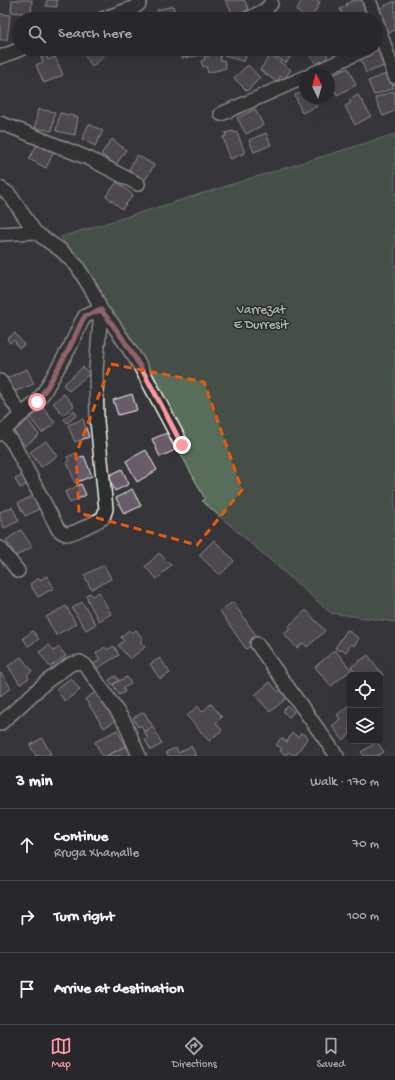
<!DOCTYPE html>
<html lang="en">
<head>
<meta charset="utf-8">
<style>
  :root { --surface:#28282c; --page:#303034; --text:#f1f3f6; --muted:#a5a6a9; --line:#444448; --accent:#ff9aa2 }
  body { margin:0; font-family:"Gochi Hand",sans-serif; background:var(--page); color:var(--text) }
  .controls { position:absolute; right:12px; bottom:12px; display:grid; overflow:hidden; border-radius:6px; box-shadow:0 4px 16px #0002 }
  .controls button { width:36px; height:36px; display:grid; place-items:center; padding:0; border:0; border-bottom:1px solid var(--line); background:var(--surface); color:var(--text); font:20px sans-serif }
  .compass { position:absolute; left:299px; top:68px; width:36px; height:36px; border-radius:50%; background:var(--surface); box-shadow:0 4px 16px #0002; rotate:355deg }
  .stop { position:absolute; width:12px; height:12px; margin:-9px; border:3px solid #ff9aa2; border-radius:50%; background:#fff }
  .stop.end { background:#ff9aa2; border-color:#fff; box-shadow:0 1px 4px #0008 }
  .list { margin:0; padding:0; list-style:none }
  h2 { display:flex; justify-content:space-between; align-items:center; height:52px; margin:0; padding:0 16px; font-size:17px }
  h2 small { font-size:13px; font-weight:400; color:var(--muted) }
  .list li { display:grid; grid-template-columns:26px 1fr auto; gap:12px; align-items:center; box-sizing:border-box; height:72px; padding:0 16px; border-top:1px solid var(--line) }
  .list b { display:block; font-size:15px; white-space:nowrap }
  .list p { margin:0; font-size:13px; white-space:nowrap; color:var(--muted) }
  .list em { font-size:13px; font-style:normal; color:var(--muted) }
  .icon { flex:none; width:22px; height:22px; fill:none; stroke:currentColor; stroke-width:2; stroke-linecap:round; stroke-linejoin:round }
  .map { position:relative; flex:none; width:395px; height:756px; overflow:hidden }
  .search { position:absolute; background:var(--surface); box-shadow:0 4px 16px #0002; left:12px; right:12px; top:12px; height:44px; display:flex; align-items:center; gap:10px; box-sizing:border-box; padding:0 14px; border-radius:22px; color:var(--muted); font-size:15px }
  .sheet { height:268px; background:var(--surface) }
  nav { display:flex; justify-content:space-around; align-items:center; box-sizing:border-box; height:56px; border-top:1px solid var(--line); background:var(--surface); font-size:11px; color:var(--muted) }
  nav a { display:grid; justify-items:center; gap:2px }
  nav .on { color:var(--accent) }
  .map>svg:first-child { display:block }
</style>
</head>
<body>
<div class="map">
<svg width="395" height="756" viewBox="0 0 395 756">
  <rect width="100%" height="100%" fill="#36363a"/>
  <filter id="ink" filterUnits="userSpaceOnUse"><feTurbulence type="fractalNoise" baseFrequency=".025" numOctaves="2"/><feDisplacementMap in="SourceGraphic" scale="8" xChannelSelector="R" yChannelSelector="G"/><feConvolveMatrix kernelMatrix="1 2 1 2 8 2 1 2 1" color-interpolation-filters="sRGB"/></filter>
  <g filter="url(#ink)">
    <!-- green -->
    <path fill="#586e5a" stroke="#a6b0a1" d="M395,134V622L331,613L202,501L205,499L104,310L61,237Z"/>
    <!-- building -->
    <path fill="#675c6b" stroke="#f4f1e8" d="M12,0H32L31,14L11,12Z
      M47,0H57V7L46,6Z
      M225,0H244L249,9L235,17Z
      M302,0H317L320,2L311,19L296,11Z
      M354,0L355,1L358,0H364L374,19H345L340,9L347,5L346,4Z
      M395,1V30L389,33L378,9Z
      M173,6L177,19H158L156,14L158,13L157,10Z
      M0,14L10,15L7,40H0Z
      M80,49H99L104,57L92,66Z
      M181,49H203L204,55L182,58Z
      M226,49H248L244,62L224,55Z
      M274,49H287L293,53L286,63L271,54Z
      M304,49H321L328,56L319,66L304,50Z
      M378,50L384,66L366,73L360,57Z
      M219,51L221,61L224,60L226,68L208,73L206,66L203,67L201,61L205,60L204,57L209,56V54Z
      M46,55L48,60L55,57L63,75L44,83L36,65L43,62L41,57Z
      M270,55L291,70L284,79L280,76L277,82L260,70Z
      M248,65L260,78L247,91L234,78Z
      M348,68L356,85L337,95L329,79V77Z
      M388,73L394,88L374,95L368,81Z
      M305,91V98H315L318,106L302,113L295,95Z
      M394,91L395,94V111L383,116L375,98Z
      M358,95L371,116L355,125L345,106L351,103L349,100Z
      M38,109L55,112L52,131L35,128Z
      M255,109L263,125L246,134L237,118Z
      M60,113L78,117L75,135L56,131Z
      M89,124L103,131L95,146L82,139Z
      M233,131L234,133L237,132L245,153L230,159L223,137L226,136L225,133Z
      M266,133L271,145L254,152L249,140Z
      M112,139L126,150L116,165L101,154Z
      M38,143L54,151L46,168L29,159Z
      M137,155L154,165L144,182L127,173Z
      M117,182L133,195L122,209L106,196Z
      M15,333L24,345L19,348L14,340L10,343L7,339Z
      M83,367L89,374L69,391L63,385Z
      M27,369L34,384L13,392L7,378Z
      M64,394L74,406L63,415L53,403Z
      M132,394L137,410L118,415L113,400Z
      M43,408L55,423L42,433L30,418Z
      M74,410L77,415L67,423L64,419Z
      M83,419L89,437L75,442L68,425Z
      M28,420L39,435L25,446L14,431Z
      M167,433L175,450L160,457L152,439Z
      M46,441L57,456L41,467L30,452Z
      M146,450L157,470L137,482L126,461Z
      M76,453L77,458L84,456L92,476L75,483L67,462L69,461L67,457Z
      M122,469L129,484L115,491L108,476Z
      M23,475L28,484L20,488L15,479Z
      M81,484L86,495L70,503L65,492Z
      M132,489L141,506L124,514L116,498Z
      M33,496L39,509L25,516L18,503Z
      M12,507L19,521L4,528L0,519V512Z
      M21,530L32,547L16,556L6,540Z
      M214,540L234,561L220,575L199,555Z
      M159,553L171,565L157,579L145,567Z
      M104,565L111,579L91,589L84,575Z
      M47,576L54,588L38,597L30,584L39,578L40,580Z
      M99,592L111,614L99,621L87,599H88L86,595L90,593L92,596Z
      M82,602L96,624L86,630L72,608Z
      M233,602L259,640L246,649L220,611Z
      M66,606L76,624L56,635L46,617Z
      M306,610L325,631L307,647L303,643L297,648L284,634L290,629L288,627Z
      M129,630L132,633L136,630L143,639L140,641L145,647L130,659L118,645L124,641L121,637Z
      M347,630L359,638L354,646L351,644L346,652L341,650L340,651L335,648Z
      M33,631L39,639L28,646L23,638Z
      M49,645L54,651L59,647L66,656L50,667L39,652Z
      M114,646L119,655L96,669L93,664L100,660L96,653L105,647L107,650Z
      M335,650L351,670L331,686L315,667Z
      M368,655L383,675L380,677V675H357L351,667Z
      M21,657L32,671L27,675L29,678L20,684L8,666Z
      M160,658L170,673L160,679L150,664Z
      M1,673L11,688L0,696V674Z
      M116,676L119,681L112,685L109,680Z
      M127,677L131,684L123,688L125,692L119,695L113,684Z
      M71,678L80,690L65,701L56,689Z
      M270,682L278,692L283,688L289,696L270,712L255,695Z
      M99,690L118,719L104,728L85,699Z
      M211,704L222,717L216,723L222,730L209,741L187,716L198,706L202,712Z
      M350,704V722L349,723L350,725V734L343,740L332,726L340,719L337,715Z
      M288,706L294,712L289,717L283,711Z
      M144,712L153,727L144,732L141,725L138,727L133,718Z
      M153,727L162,744L151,750L145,740L148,738L144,732Z
      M117,730L126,746L106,756H102L95,742Z
      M292,733L298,737L301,733L308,737L295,756L288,752L286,755L280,751L282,748L276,745L281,738L287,742Z
      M42,738L51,754L47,756H36L30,745Z
      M377,742L384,752L377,756H364L361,752Z
      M126,746L131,755L133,754L134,756H106Z
      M191,746L196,756H168L166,752L176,748L178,753Z"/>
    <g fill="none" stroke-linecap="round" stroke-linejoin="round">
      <!-- minor casing -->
      <g stroke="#f4f1e8" stroke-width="16">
        <path id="minor" d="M369,0L376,19
          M102,19L135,7L139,4L140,0
          M248,19L265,10L271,4V0
          M376,20L395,77
          M0,57L21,49
          M312,74L366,49
          M221,114L305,77
          M0,123L19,130L90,159L138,184
          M0,188L9,194L35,232L62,251L77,266L94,294L101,310L112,323L139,364L182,445
          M0,234L35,232
          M0,381L21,415
          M0,434L21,415L37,402L44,392L70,347L82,321L85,316L101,310L96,370L97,421L106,509L103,518C95,522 74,534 66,534C62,533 60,531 58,529L14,445L9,438L3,432
          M0,548L18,571
          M257,644L337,756
          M0,724L46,682L71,664L80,662L85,665L98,683L125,723L139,756"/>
      </g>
      <!-- minor -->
      <use href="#minor" stroke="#2a2d2e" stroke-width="13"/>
    </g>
  </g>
  <g fill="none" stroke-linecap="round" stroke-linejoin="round" filter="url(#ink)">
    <!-- route -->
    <path stroke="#ff9aa2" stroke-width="5" d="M37,402L49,384L70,347L82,321L85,316L101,310C135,350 158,399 182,445"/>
  </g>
  <!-- marked area -->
  <path d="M0 0H395V756H0ZM111,364L204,382L242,490L197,545L79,513L76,454Z" fill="#36363a" fill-opacity=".55" fill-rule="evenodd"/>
  <path fill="none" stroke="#e8590c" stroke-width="3" stroke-dasharray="8 5" stroke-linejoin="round" d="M111,364L204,382L242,490L197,545L79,513L76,454Z"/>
  <g text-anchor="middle" stroke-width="3" stroke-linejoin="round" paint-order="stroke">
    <!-- park labels -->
    <g font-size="13" fill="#aeb6a8" stroke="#2a2d2e">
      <text x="261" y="313">Varrezat<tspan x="261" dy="15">E Durresit</tspan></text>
    </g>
  </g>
</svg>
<div class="controls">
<button><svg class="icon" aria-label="locate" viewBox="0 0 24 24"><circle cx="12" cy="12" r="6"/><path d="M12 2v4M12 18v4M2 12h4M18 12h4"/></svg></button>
<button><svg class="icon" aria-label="layers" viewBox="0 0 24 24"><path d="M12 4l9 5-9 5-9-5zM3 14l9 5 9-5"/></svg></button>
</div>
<svg class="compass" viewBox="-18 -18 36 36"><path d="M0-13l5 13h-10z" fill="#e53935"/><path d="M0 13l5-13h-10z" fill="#a5a6a9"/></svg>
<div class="stop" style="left:37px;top:402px"></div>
<div class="stop end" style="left:182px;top:445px"></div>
<div class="search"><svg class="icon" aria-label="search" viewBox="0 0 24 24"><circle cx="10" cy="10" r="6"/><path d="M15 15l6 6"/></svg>Search here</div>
</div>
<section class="sheet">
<h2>3 min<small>Walk · 170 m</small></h2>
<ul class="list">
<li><svg class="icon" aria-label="ahead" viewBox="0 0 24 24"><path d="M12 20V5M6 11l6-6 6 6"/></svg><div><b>Continue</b><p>Rruga Xhamalle</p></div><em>70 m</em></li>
<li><svg class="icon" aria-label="right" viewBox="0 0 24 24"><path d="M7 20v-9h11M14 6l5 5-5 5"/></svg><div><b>Turn right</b></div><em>100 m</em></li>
<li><svg class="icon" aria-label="arrive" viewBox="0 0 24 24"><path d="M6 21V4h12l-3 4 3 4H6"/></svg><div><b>Arrive at destination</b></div></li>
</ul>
</section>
<nav>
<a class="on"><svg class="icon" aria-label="map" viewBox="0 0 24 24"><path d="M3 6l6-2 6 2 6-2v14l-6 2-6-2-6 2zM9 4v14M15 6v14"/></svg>Map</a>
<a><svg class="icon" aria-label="directions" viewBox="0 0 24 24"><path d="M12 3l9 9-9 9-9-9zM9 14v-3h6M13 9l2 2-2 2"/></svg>Directions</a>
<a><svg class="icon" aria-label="saved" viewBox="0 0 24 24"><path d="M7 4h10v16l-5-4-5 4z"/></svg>Saved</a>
</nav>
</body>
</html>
